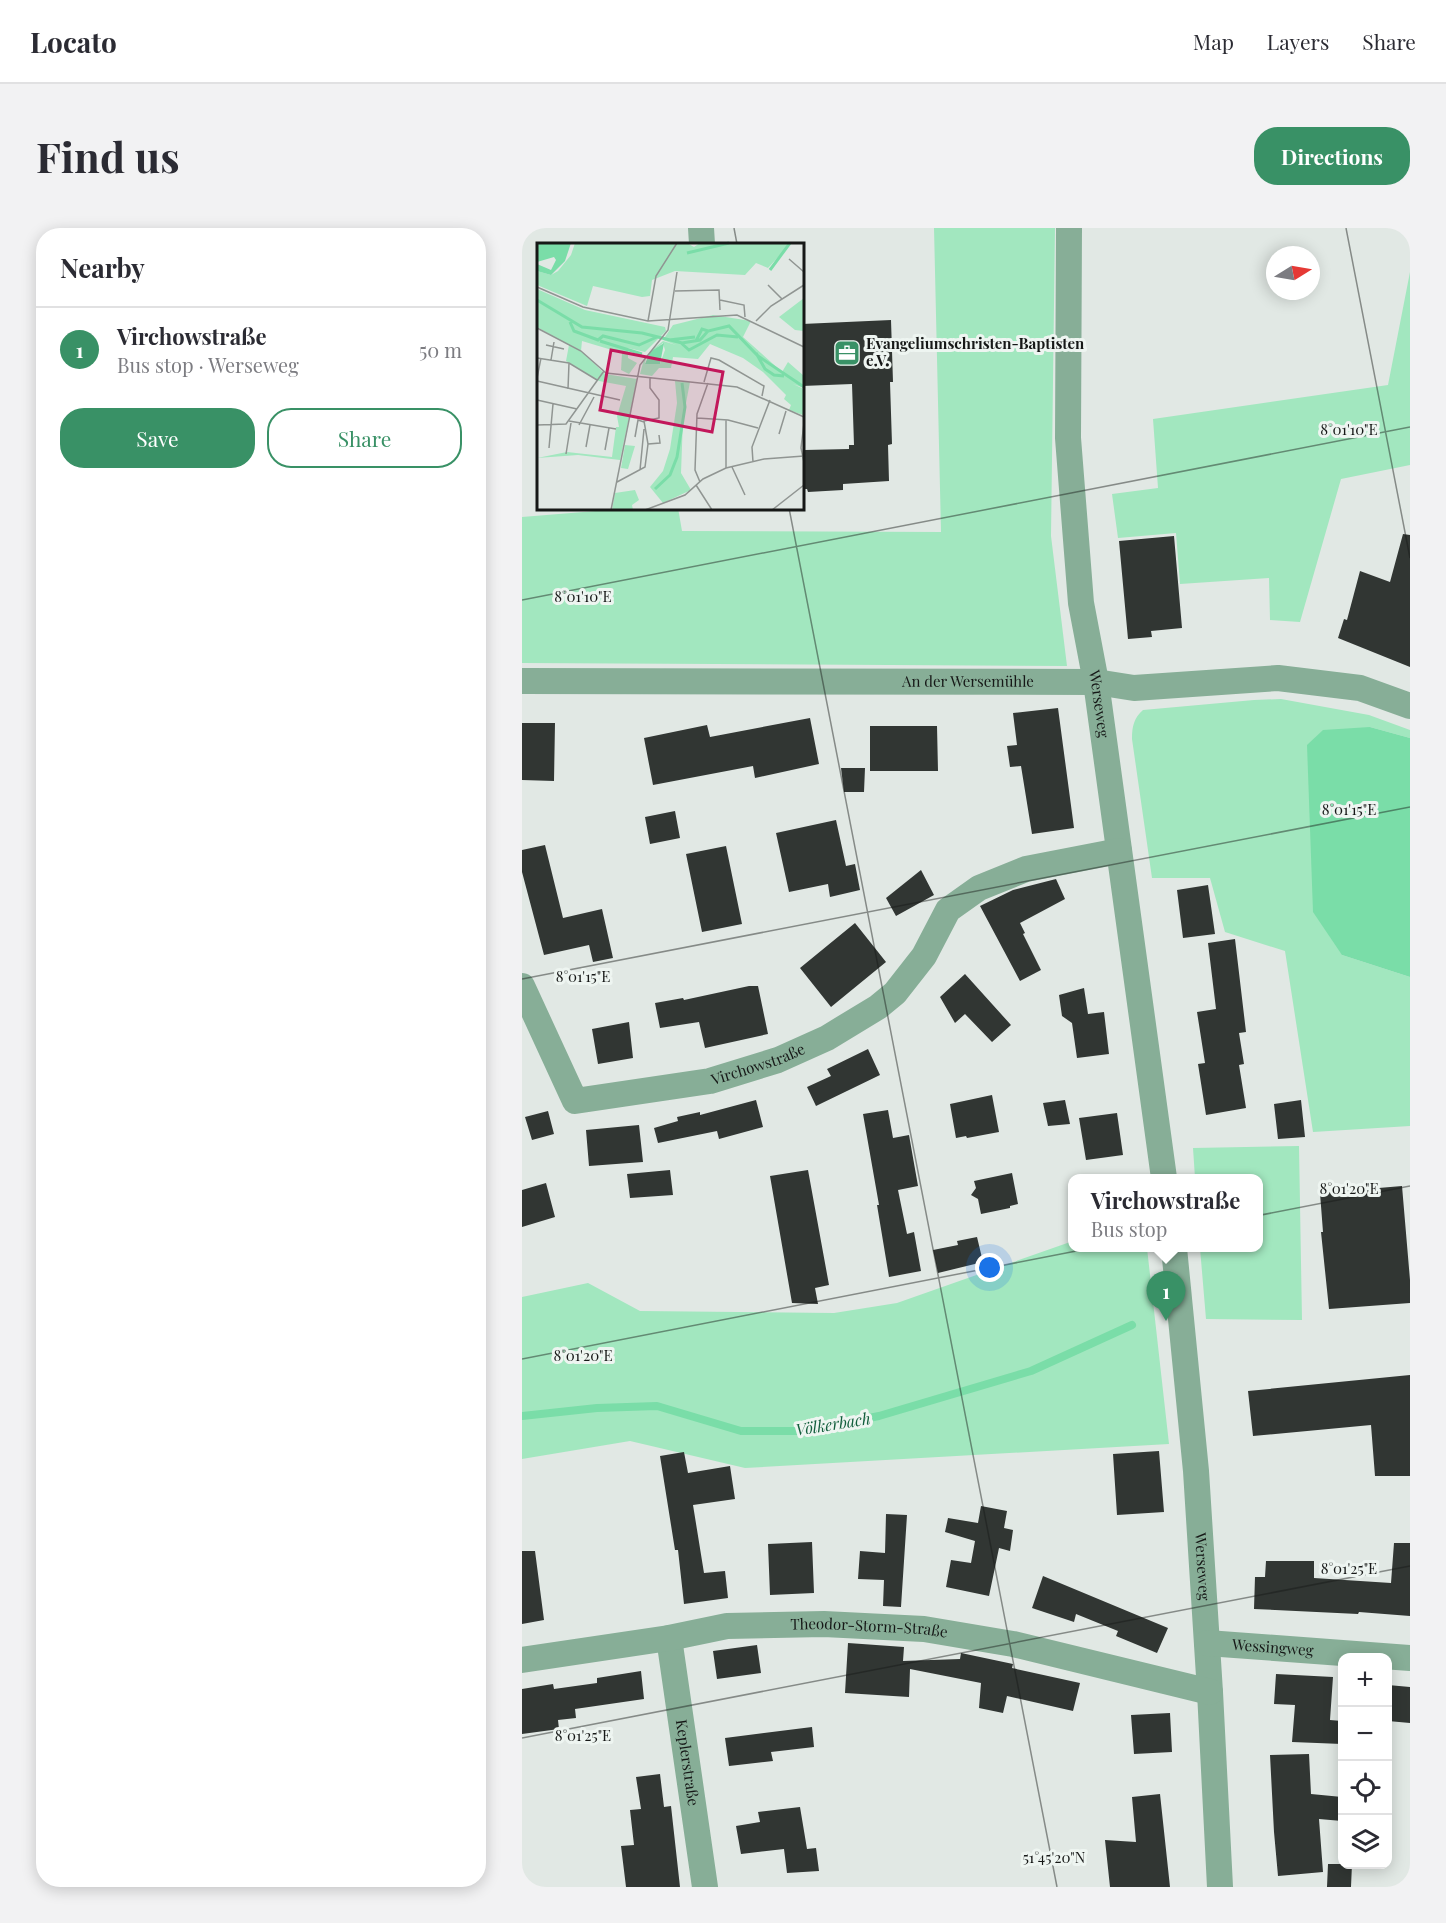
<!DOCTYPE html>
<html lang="en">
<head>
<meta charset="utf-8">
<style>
  :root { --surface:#fff; --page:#f2f2f3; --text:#2b2b33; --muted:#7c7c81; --line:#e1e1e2; --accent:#399166 }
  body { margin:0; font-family:"Playfair Display",serif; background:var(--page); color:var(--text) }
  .controls { position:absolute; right:18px; bottom:18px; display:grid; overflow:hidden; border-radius:12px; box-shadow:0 3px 15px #0003 }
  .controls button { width:54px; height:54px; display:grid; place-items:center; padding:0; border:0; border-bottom:2px solid var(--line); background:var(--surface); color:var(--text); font:30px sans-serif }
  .compass { position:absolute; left:744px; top:18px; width:54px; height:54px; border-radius:50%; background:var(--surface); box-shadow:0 3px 15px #0003; rotate:79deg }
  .you { position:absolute; left:468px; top:1040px; width:21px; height:21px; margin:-15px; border:4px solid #fff; border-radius:50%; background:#1a73e8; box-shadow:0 0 0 9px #1a73e833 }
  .badge { display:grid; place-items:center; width:39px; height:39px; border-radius:50%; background:var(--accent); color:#fff; font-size:20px; font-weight:700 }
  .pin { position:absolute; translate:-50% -50px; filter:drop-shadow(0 2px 3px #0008) }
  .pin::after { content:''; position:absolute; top:32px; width:21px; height:18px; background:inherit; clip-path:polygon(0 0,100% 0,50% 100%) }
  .popup { position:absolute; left:546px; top:946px; width:195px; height:78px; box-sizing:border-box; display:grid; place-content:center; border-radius:12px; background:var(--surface); filter:drop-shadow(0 2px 4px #0005); font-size:20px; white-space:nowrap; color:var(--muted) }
  .popup b { font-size:22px; color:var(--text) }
  .popup::after { content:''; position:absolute; left:50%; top:100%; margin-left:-12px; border:12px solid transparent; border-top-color:var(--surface) }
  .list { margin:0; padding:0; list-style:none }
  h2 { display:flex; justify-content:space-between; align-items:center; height:78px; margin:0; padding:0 24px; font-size:26px }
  h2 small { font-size:20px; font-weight:400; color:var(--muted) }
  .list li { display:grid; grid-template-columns:39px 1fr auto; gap:18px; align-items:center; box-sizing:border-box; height:84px; padding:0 24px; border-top:2px solid var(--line) }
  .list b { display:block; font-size:22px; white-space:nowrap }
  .list p { margin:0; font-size:20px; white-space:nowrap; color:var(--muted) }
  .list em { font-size:20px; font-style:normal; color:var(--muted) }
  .actions { display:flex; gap:12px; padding:18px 24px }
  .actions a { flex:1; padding:14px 0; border:2px solid var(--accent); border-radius:24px; text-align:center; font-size:21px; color:var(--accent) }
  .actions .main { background:var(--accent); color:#fff }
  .icon { flex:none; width:33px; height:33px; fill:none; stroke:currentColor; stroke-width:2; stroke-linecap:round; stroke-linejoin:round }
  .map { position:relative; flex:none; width:888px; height:1659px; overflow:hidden; border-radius:24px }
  header { display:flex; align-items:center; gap:36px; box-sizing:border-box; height:84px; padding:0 30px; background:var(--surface); border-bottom:2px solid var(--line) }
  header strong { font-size:28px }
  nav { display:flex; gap:33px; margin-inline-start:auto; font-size:21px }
  .intro { display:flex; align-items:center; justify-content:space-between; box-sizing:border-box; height:144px; padding:0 36px }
  h1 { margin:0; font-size:42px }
  .button { padding:15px 27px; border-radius:24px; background:var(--accent); color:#fff; font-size:21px; font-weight:700 }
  main { display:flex; gap:36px; padding:0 36px }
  aside { flex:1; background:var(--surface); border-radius:24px; box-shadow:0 3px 15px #0003 }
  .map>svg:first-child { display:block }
</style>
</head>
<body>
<header>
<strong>Locato</strong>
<nav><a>Map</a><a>Layers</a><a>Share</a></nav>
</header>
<div class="intro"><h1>Find us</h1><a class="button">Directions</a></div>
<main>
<aside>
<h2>Nearby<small></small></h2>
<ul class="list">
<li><span class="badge">1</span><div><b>Virchowstraße</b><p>Bus stop · Werseweg</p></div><em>50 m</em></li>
</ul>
<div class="actions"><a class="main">Save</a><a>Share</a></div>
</aside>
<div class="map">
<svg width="888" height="1659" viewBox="0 0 888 1659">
  <rect width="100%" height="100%" fill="#e1e8e4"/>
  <!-- green -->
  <path fill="#a2e7bf" d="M412,0H533L529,308L545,438L0,435V289L98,281L156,280L160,303L419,304Z
    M888,44V237L819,251L778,394L748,392L747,350L658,356L654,305L596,310L590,266L636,260L631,191L866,157Z
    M759,471L847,487L888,502V510L848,499L820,727L888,749V898L791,904L763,723L703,704L688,650H630L610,511C610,498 612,490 621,482L732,472Z
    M777,918L780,1092L684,1091L678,1020H737V950H673L671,920Z
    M551,1013V1020H625L647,1216L223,1240L108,1213L0,1231V1069L66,1055L118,1083L312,1085L375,1075Z"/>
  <!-- water -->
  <path fill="#7adda8" d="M848,499L888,510V749L820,727L791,684L785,517L801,502Z"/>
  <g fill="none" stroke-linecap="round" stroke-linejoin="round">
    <!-- stream -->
    <path stroke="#7adda8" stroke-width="8" d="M0,1188L75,1180L135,1178L219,1203H281L357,1188L509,1143L610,1097"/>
  </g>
  <!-- building -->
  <path fill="#313633" d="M369,92L371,154H368L370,216L366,217L367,253L321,256V262L286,264L285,261H280V229H283V222L327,221V217H332L330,156L280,158V96Z
    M881,306L888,307V439L816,410L822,391L825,392L838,343L868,354Z
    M652,308L660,400L629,403L630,409L606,411L597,313Z
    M536,480L552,600L510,606L499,538L488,539L485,518L495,517L491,485Z
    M288,490L297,536L233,550L231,538L131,557L122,510L185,497L188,509Z
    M0,495H33L32,553L0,552Z
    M348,498H415L416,543H348Z
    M319,540H343L342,564H322Z
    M153,583L158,610L128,616L123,589Z
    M314,592L324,638L333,636L338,662L308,669L306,656L267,664L254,605Z
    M23,617L41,690L80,681L91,730L71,734L67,717L22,727L0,644V622Z
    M204,618L220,696L180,704L164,626Z
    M399,642L412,667L374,688L364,670Z
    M534,651L543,671L498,695L503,705L501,706L519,742L498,753L458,678L491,662Z
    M686,657L693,706L661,710L655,662Z
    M333,695L364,734L309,779L278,740Z
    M713,711L724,804L717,805L722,836L717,837L724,880L684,887L676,836L683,835L675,784L694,781L686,715Z
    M443,746L489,797L470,814L443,786L433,795L418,769Z
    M227,758H236L246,806L183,820L177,794L138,800L133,775L161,770L162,772Z
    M562,760L566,786L582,784L587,826L555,830L550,795L540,788L537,767Z
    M107,794L111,830L76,836L70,801Z
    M346,821L358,847L294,878L285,859L309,848L305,841Z
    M470,867L477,904L445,910L444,908L434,910L428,876Z
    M234,872L241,899L197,911L195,903L136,915L132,900L156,893L155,889L178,884V887Z
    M543,872L548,896L526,898L521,875Z
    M779,872L783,909L756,911L752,876Z
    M366,882L371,910L387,907L396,958L376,962L385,1006L392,1004L399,1043L367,1049L355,977H357L341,886Z
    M26,883L32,906L10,912L3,889Z
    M595,885L601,927L564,932L557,890Z
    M117,897L121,934L67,938L64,902Z
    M148,942L151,967L108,970L105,946Z
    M286,942L307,1057L293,1060L296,1076L270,1075L248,948Z
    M490,945L496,976L488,978V980L459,986L456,971L449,967L454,960L452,953Z
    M24,955L33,989L0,999V962Z
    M880,958L888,1052V1075L807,1081L799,1004H801L798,965Z
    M455,1009L461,1034L416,1045L411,1022L436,1017L435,1013Z
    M888,1147V1248H853L849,1197L731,1208L726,1163Z
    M637,1223L642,1284L595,1287L591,1226Z
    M162,1224L166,1245L208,1238L213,1271L171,1277L182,1345L203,1343L206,1370L162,1376L156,1322H153L138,1228Z
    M459,1278L485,1283L482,1300L491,1302L488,1323L477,1320L467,1368L424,1359L429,1332L449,1335L453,1313L423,1304L426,1290L456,1295Z
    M364,1286L385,1287L379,1379L361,1378L362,1352L336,1351L338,1323L363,1325Z
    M290,1314L292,1365L248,1367L246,1316Z
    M872,1315H888V1388L837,1384L836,1386L732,1381L733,1349H743L744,1333H792V1350L869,1355Z
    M0,1323H13L22,1392L0,1396Z
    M521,1348L646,1400L635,1425L594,1408L596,1403L554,1386L552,1394L510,1380Z
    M326,1415L382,1419L381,1433L438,1431L439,1425L491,1436L490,1440L558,1455L551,1483L485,1468L481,1485L457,1480L459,1455L388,1441L387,1469L323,1465Z
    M235,1417L239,1445L195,1451L191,1423Z
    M119,1443L122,1471L53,1481L54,1490L36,1492L37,1501L0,1506V1461L31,1456L32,1461L75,1455V1450Z
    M754,1446L811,1449L808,1492L820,1493V1516L770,1514L773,1477L752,1476Z
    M866,1457L888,1459V1495L866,1493Z
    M648,1485L650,1524L612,1526L609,1487Z
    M290,1499L292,1519L249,1524L251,1533L207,1538L203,1510Z
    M787,1526L789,1566L820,1569V1593L797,1591L801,1644L756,1648L752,1604L748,1527Z
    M138,1546L142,1579L149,1578L158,1659H104L99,1618L112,1617L108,1582L119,1581L114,1549Z
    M638,1566L648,1659H588L583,1612L614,1614L610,1569Z
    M278,1579L285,1621L294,1620L297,1643L265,1645L262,1621L219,1626L214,1598L238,1594L236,1584Z
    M806,1636H830L829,1659H805Z"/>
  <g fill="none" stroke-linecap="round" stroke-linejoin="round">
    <!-- minor -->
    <g stroke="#87ae97" stroke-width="26">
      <path d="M179,0L180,16"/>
      <path id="s1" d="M547,0L546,210L559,375L574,454L642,950"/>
      <path id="s2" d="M0,453L574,454L612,460L756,450L838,460L888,478"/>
      <path id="s3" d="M0,758L53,873L188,853L256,832L305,810L356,779L373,765L402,728L426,682L457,660L504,641L597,623"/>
      <path id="s4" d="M652,1020L674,1243L688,1464L698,1659"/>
      <path id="s5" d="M147,1410L183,1659"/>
      <path id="s6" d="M685,1415L888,1430"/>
      <path id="s7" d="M0,1432L147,1410L205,1398L302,1396L402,1401L491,1416L688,1464"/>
    </g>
  </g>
  <!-- ticks -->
  <path fill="none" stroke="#161817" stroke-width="1.5" stroke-opacity="0.45" d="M212,0L215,16M824,0L888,330M267,280L535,1659M0,372L888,199M0,751L888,579M0,1131L888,958M0,1510L888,1338"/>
  <!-- icons -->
  <defs>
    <g id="office-square" transform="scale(1.35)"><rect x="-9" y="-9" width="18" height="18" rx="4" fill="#399166" stroke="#eef5f1"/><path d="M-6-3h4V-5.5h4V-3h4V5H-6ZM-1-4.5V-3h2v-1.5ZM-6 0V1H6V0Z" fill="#fff"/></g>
  </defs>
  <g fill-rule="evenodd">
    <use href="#office-square" x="325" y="125"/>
  </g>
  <g text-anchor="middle" stroke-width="6" stroke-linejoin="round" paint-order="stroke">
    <!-- poi labels -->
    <g font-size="15" font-weight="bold" fill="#161817" stroke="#eef5f1" text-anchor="start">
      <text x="344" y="121">Evangeliumschristen-Baptisten<tspan x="344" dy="17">e.V.</tspan></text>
    </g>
    <!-- street labels -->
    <g font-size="15" fill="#161817" stroke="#eef5f1">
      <text dy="5" stroke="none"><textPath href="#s2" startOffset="446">An der Wersemühle</textPath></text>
      <text dy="5" stroke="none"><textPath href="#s1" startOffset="478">Werseweg</textPath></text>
      <text dy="5" stroke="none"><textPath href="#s3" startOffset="314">Virchowstraße</textPath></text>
      <text dy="5" stroke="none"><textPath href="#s4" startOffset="320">Werseweg</textPath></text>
      <text dy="5" stroke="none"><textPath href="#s7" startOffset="350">Theodor-Storm-Straße</textPath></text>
      <text dy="5" stroke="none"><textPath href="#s6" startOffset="66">Wessingweg</textPath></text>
      <text dy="5" stroke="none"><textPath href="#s5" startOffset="126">Keplerstraße</textPath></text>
    </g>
    <!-- water labels -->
    <g font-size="16" font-style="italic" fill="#135f3d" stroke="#eef5f1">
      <text transform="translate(311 1196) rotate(-9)" y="6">Völkerbach</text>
    </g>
  </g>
  <!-- overview -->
  <g transform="translate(15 15)">
    <rect width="267" height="267" fill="#e1e8e4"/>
    <path d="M38,0H150L157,4L163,0H254L231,25L219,20L208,32L138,28L115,37L113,53L105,54L56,43L50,63L0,42V28L14,32L21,28L34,12ZM0,46L48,67L128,84L129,88L108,109L91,105V115L100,120L92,131L84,127L85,110L45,98L44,108L68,131L100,136L83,217L41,212L0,215L30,209L75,214L79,184H82L80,173L89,143L62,138L29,118L32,102L0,84ZM267,55V88L258,87L242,74ZM176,72L214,78L206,94L245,129L251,119L267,133V145L256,141L267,146L266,172L252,167L254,162L247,156L249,152L226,129L206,115L173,101L161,116L136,114L134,125H122L115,133L103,131L107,116L115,107L126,98L139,102L126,97L136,82ZM126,100L128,107L123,121H108L109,113ZM138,138L153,139L146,176L144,230L154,247L126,260L113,244L126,228L133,206L140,160ZM88,202L98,203L91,226L84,225ZM98,247L102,257L95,262L96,267H75L78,250Z" fill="#a2e7bf" fill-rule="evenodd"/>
    <path d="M0,0H34L28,18L14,32L0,28V21L14,27L19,17L17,14L0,19ZM127,100L123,121H108L113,109Z" fill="#7adda8"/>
    <path fill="none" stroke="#7adda8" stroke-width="3" d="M150,10L192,0M233,27L253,0M0,57L45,84L105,90L145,100L163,97L171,88L192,83L221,113L267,144M33,79L37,88L61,97L66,93L102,102L120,94M132,97L158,94M63,98L105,111M159,98L165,86L171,88M143,99L152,107L180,92L201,94M219,110L228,126L237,132L247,133M118,246L133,232L140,214L148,164L145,140"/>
    <path fill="none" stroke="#909592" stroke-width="1.5" d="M252,16L267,29M231,42L245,56M0,44L46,64L111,78L200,72L267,104M138,48L182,47L183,67M183,57L207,62L208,74M111,78L119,33L140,0M219,78L234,63L267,42M0,85L44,108L69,130L200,144L267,174M9,102L27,106M0,115L32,120L60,137M14,117L17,99M0,135L4,115M0,138L83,157M167,139L174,115L182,117L227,143L225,153M31,146L32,120M0,157L40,166M160,175L191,177L221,185M32,178L79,186M267,180L264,205L267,219M0,182L29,181L67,128M42,182L57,154M242,191L249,168M98,194L101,177L107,179M111,201L123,200L122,192M49,204L53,182M12,205L16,161M68,207L72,185M29,211L34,180M216,219L215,204L233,157M195,224L208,252M189,225V177M103,227L107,186M80,239L108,224L111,201L107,178L122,175V157L113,145V135M163,239L158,227L160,171L171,140M159,242L175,267M74,267L103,122L131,87L140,29M108,267L148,252L166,236L189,225L227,216L267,213M235,267L267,242"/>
    <path fill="#c2185b" fill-opacity="0.15" stroke="#c2185b" stroke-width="3" d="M74,107L186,129L175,189L63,167Z"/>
    <rect width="267" height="267" fill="none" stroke="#161817" stroke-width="3"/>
  </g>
  <g font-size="15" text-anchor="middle" fill="#161817" stroke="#eef5f1" stroke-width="6" stroke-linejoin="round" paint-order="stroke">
    <text x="827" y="207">8°01'10"E</text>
    <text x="61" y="374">8°01'10"E</text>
    <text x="827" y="587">8°01'15"E</text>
    <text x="61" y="754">8°01'15"E</text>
    <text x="827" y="966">8°01'20"E</text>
    <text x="61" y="1133">8°01'20"E</text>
    <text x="827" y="1346">8°01'25"E</text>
    <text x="61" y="1513">8°01'25"E</text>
    <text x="532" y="1635">51°45'20"N</text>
  </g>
</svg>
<div class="controls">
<button>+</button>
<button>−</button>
<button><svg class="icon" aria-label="locate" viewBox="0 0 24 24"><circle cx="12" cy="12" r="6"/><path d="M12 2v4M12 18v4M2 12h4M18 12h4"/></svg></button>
<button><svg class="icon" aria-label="layers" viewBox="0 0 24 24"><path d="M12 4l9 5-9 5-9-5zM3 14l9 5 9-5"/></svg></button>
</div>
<svg class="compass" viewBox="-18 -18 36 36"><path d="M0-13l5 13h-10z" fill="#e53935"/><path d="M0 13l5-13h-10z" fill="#7c7c81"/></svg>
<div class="you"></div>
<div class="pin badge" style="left:644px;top:1093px">1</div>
<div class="popup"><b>Virchowstraße</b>Bus stop</div>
</div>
</main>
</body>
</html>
